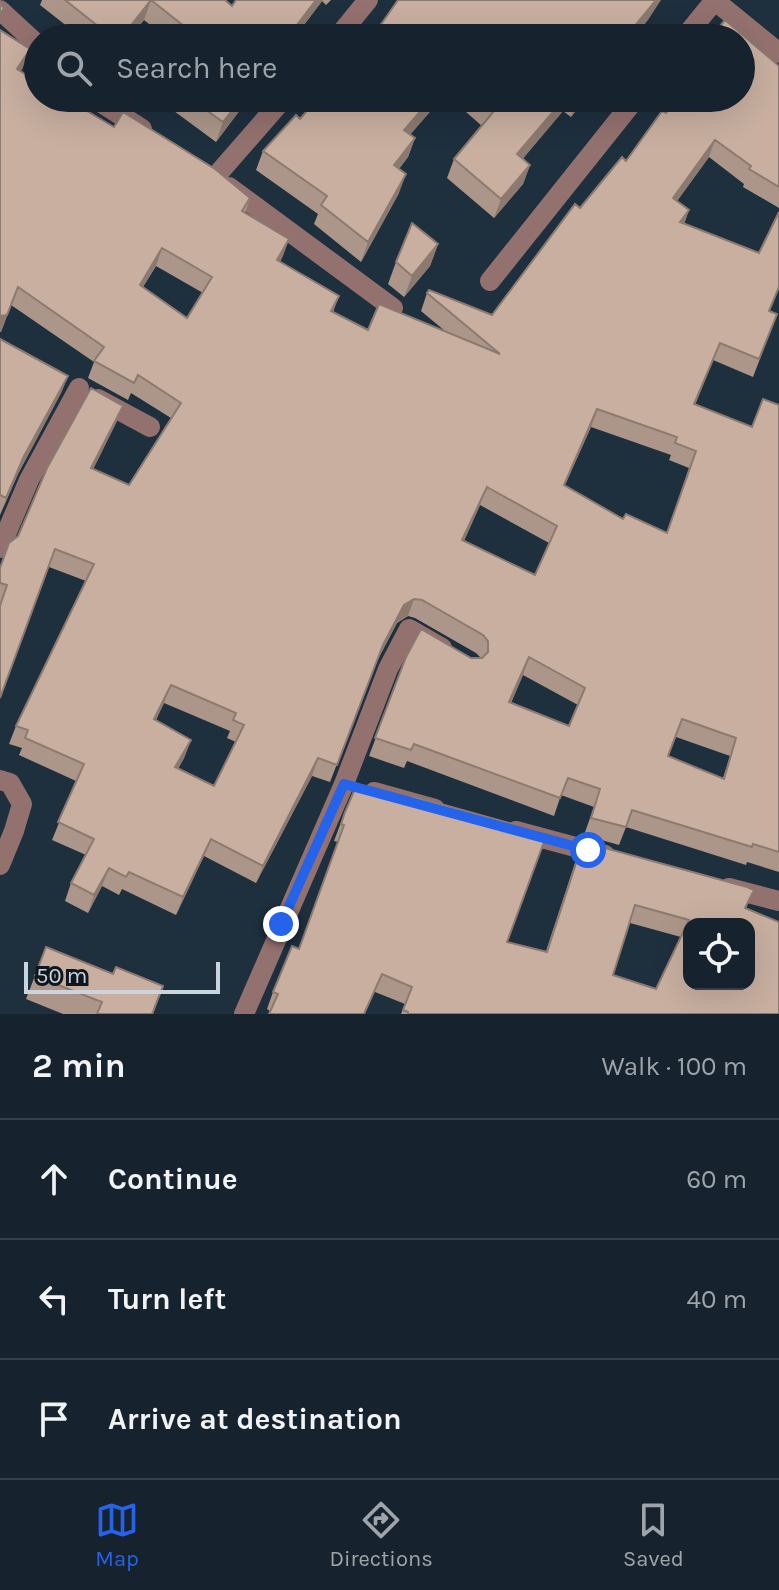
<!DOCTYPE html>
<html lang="en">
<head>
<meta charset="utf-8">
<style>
  :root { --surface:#16232e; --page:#1f2b36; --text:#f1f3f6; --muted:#9ea4aa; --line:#35404a; --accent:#2563eb }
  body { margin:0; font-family:Karla,sans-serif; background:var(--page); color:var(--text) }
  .controls { position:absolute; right:24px; bottom:24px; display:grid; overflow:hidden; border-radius:16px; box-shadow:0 8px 32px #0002 }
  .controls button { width:72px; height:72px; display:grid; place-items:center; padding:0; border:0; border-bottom:2px solid var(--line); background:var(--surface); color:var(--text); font:40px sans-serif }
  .scale { position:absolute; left:24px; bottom:20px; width:196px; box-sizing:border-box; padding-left:8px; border:4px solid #cad4de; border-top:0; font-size:22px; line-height:28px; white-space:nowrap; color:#cad4de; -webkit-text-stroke:6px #0f161d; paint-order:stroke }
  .stop { position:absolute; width:24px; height:24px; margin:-18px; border:6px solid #2563eb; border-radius:50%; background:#fff }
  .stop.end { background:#2563eb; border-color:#fff; box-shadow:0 2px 8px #0008 }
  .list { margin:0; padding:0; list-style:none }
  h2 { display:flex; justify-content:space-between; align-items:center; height:104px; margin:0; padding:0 32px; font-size:34px }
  h2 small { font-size:26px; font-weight:400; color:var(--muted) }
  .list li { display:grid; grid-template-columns:52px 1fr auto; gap:24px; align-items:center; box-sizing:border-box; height:120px; padding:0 32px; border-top:2px solid var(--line) }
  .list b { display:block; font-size:30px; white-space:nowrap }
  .list em { font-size:26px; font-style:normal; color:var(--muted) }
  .icon { flex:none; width:44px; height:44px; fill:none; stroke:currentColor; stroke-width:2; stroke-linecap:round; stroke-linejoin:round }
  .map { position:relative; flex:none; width:779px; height:1014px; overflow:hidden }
  .search { position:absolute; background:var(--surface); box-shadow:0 8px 32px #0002; left:24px; right:24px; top:24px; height:88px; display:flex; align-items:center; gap:20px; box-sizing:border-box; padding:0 28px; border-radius:44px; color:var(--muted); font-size:30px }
  .sheet { height:464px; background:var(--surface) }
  nav { display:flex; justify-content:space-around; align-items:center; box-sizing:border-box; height:112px; border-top:2px solid var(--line); background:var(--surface); font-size:22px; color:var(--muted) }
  nav a { display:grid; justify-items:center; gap:4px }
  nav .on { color:var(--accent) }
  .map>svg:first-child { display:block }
</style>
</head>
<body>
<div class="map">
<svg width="779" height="1014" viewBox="0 0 779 1014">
  <rect width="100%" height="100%" fill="#1e2f3e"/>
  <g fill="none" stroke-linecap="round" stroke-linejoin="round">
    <!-- minor -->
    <path stroke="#93716f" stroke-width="20" d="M714,0L779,53
      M0,10L38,45
      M337,38L368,0
      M684,38L715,0
      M94,98L142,129
      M216,176L284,98
      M229,187L393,308
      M490,281L636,98
      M98,399L150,427
      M0,548L29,480L79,388
      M0,780L10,783L22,804L14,831L0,865
      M374,792L435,809
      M516,831L605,855
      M729,888L779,901
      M244,1014L344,784L388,669L409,629L442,648"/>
  </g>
  <!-- wall -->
  <path fill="#ac968a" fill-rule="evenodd" d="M42,0H225L232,6L236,0H331L326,5L322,1L294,38H167L144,20L129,38H82L40,5Z
    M0,30L23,67L21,71L114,127L250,198L245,213L289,239L280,262L339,296L333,312L368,330L445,331L421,311L427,293L492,315L580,208L626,161L666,113L779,66V208L743,187L744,184L709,157L677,201L689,210L684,224L770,312L777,314L753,377L713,360L695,405L752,427L779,405V872L747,862L746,865L626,827L619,845L584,835L594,807L561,795L554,816L407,761L404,768L369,756L406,657L481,658L476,653L415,618L408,616L397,623L376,663L330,782L312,776L256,883L204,856L176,915L122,889L119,895L102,886L88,913L65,901L71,883L86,855L52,840L76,781L19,755L22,748L9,744L16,726L86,581L49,567L0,698V568L18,536L123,406L116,423L93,469L129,485L171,418L131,393L128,400L88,378L94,362L11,305L1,332ZM156,266L203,293L187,318L143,287ZM591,427L671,455L669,460L689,468L667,533L623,519L565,485ZM480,505L549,543L535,575L464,541ZM523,675L578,705L569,726L511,703ZM164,703L230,731L227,738L236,742L214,786L178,769L184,758L191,740L156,720ZM676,737L730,756L723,778L668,756Z
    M178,98H249L216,142L174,111Z
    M318,98H442L410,134L415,138L408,157L399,169V193L361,262L314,224L318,214L256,170L263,151L300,119Z
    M450,98H586L571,117L563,111L523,158L530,165L523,184L494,218L447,178L454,159L482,126Z
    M438,244L430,266L404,297L388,284L396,262Z
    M0,339L68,376L61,393L18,474L0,515Z
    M345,812L508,942L546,951L576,860L746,909L779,1014H401L405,1004L375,992L270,1011L267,1009L273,992L299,949L338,842L334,841ZM630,923L681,937L656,989L613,975Z
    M46,947L113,974L163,986L153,1014H63L26,999Z"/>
  <!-- shaded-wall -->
  <path fill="#8c7a70" d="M151,0L144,20L129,38H121Z
    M316,0H323L294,38H287Z
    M656,0H661L648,20L634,38H625Z
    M30,49L23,67L11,87L17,69Z
    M242,98H249L216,142L223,122Z
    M432,98H442L398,149L404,130Z
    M565,98H568L563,111L511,173L517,154Z
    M578,98H586L571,117Z
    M415,138L408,157L387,184L394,165Z
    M715,140L709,157L667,215L673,198Z
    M530,165L523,184L494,218L501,199Z
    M406,174L399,193L361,262L368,242Z
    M689,210L683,227L680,222Z
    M289,239L283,256L271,278L277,260Z
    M438,244L430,266L404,297L412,276Z
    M162,248L156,266L133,302L140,285Z
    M11,305L1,332H0V316Z
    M68,376L61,393L18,474L0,515L24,456Z
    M123,406L116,423L85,486L91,468Z
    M597,409L591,427L557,502L564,485Z
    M487,487L480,505L456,558L462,540Z
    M414,599L408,616L397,623L376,663L330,782L383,645L404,605Z
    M529,657L523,675L503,720L509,702Z
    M171,685L164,703L147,736L154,719Z
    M191,740L184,758L169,785L175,767Z
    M318,758L312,776L256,883L263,866Z
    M211,839L204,856L176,915L183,897Z
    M109,868L102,886L88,913L94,895Z"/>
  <!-- building -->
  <path fill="#c8afa0" stroke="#8c7a70" stroke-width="2" fill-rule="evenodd" d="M65,0H225L232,6L236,0H316L287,38H199L151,0L121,38H113Z
    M398,0H656L625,38H369L382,23Z
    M0,4L4,8L0,14Z
    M725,20L779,66V187L749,169L751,166L715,140L673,198L689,210L680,222L759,253L779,212V287L769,311L777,314L759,359L720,343L694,404L752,427L763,399L779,405V852L753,844L752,847L632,810L626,827L591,818L600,789L568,778L560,798L414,744L411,750L375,738L406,657L421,629L471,658H482L488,652V641L483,635L422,600L414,599L404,605L383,645L337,765L318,758L263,866L211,839L183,897L129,872L126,877L109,868L94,895L71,883L94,839L58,822L84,764L25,738L28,730L16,726L94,564L55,549L0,698V606L7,585L0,583V568L9,543L18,536L47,468L91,388L123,406L91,468L129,485L181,403L138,375L134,383L94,361L104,347L18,287L7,315L0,316V30L30,49L17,69L38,82V98H65L114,127L123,112L215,169L250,198L242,211L289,239L277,260L339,296L331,311L368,330L379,304L500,354L427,293L429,290L492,315L575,204L580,208L622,157L626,161L662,111L666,113L677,98H741V38H710ZM162,248L212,277L187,318L140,285ZM597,409L677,437L675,443L696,451L667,533L626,514L623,519L564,485ZM487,487L557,526L535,575L462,540ZM529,657L585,688L569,726L509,702ZM171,685L236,713L233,720L244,725L214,786L175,767L191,740L154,719ZM682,719L736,738L724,779L668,756Z
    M189,98H242L223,122Z
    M318,98H432L404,130L415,138L394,165L406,174L368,242L321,205L327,196L263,151L296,115L300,119Z
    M479,98H565L517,154L530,165L501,199L454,159L494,111Z
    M412,223L438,244L412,276L396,262Z
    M0,339L68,376L24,456L6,498L0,495Z
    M357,784L410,802L412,796L516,825L545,839L507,942L547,952L583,842L747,887L754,890L745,908L779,922V1014H408V1012L403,1010L412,987L382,974L364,1014H269L278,994L273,992L292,946L299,949L344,825L341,824L345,812ZM635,905L689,920L656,989L613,975ZM689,924H749V984H689Z
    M46,947L113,974L116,967L163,986L152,1014H97L102,1002L35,976Z"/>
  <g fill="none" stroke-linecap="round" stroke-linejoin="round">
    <!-- route -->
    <path stroke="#2563eb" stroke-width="10" d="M281,924L344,784L588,850"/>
  </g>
</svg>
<div class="controls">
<button><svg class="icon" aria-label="locate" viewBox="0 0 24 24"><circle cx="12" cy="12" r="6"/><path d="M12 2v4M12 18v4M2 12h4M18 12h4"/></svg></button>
</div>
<div class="scale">50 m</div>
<div class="stop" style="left:588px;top:850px"></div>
<div class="stop end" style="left:281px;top:924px"></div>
<div class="search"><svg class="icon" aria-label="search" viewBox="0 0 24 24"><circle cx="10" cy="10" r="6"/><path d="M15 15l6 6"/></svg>Search here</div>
</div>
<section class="sheet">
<h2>2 min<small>Walk · 100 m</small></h2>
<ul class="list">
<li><svg class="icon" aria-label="ahead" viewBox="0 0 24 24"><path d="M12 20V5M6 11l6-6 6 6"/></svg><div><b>Continue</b></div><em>60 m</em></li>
<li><svg class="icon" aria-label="left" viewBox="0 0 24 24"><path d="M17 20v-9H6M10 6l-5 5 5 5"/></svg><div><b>Turn left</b></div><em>40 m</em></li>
<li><svg class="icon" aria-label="arrive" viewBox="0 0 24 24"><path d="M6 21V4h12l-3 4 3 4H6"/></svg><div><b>Arrive at destination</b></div></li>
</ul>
</section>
<nav>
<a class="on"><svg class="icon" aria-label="map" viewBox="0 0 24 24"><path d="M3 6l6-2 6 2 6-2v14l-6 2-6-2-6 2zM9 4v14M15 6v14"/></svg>Map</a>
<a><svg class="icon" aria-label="directions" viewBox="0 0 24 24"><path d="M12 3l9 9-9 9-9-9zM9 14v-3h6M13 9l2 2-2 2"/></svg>Directions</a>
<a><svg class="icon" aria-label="saved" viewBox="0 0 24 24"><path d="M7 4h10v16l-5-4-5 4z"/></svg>Saved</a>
</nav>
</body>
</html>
